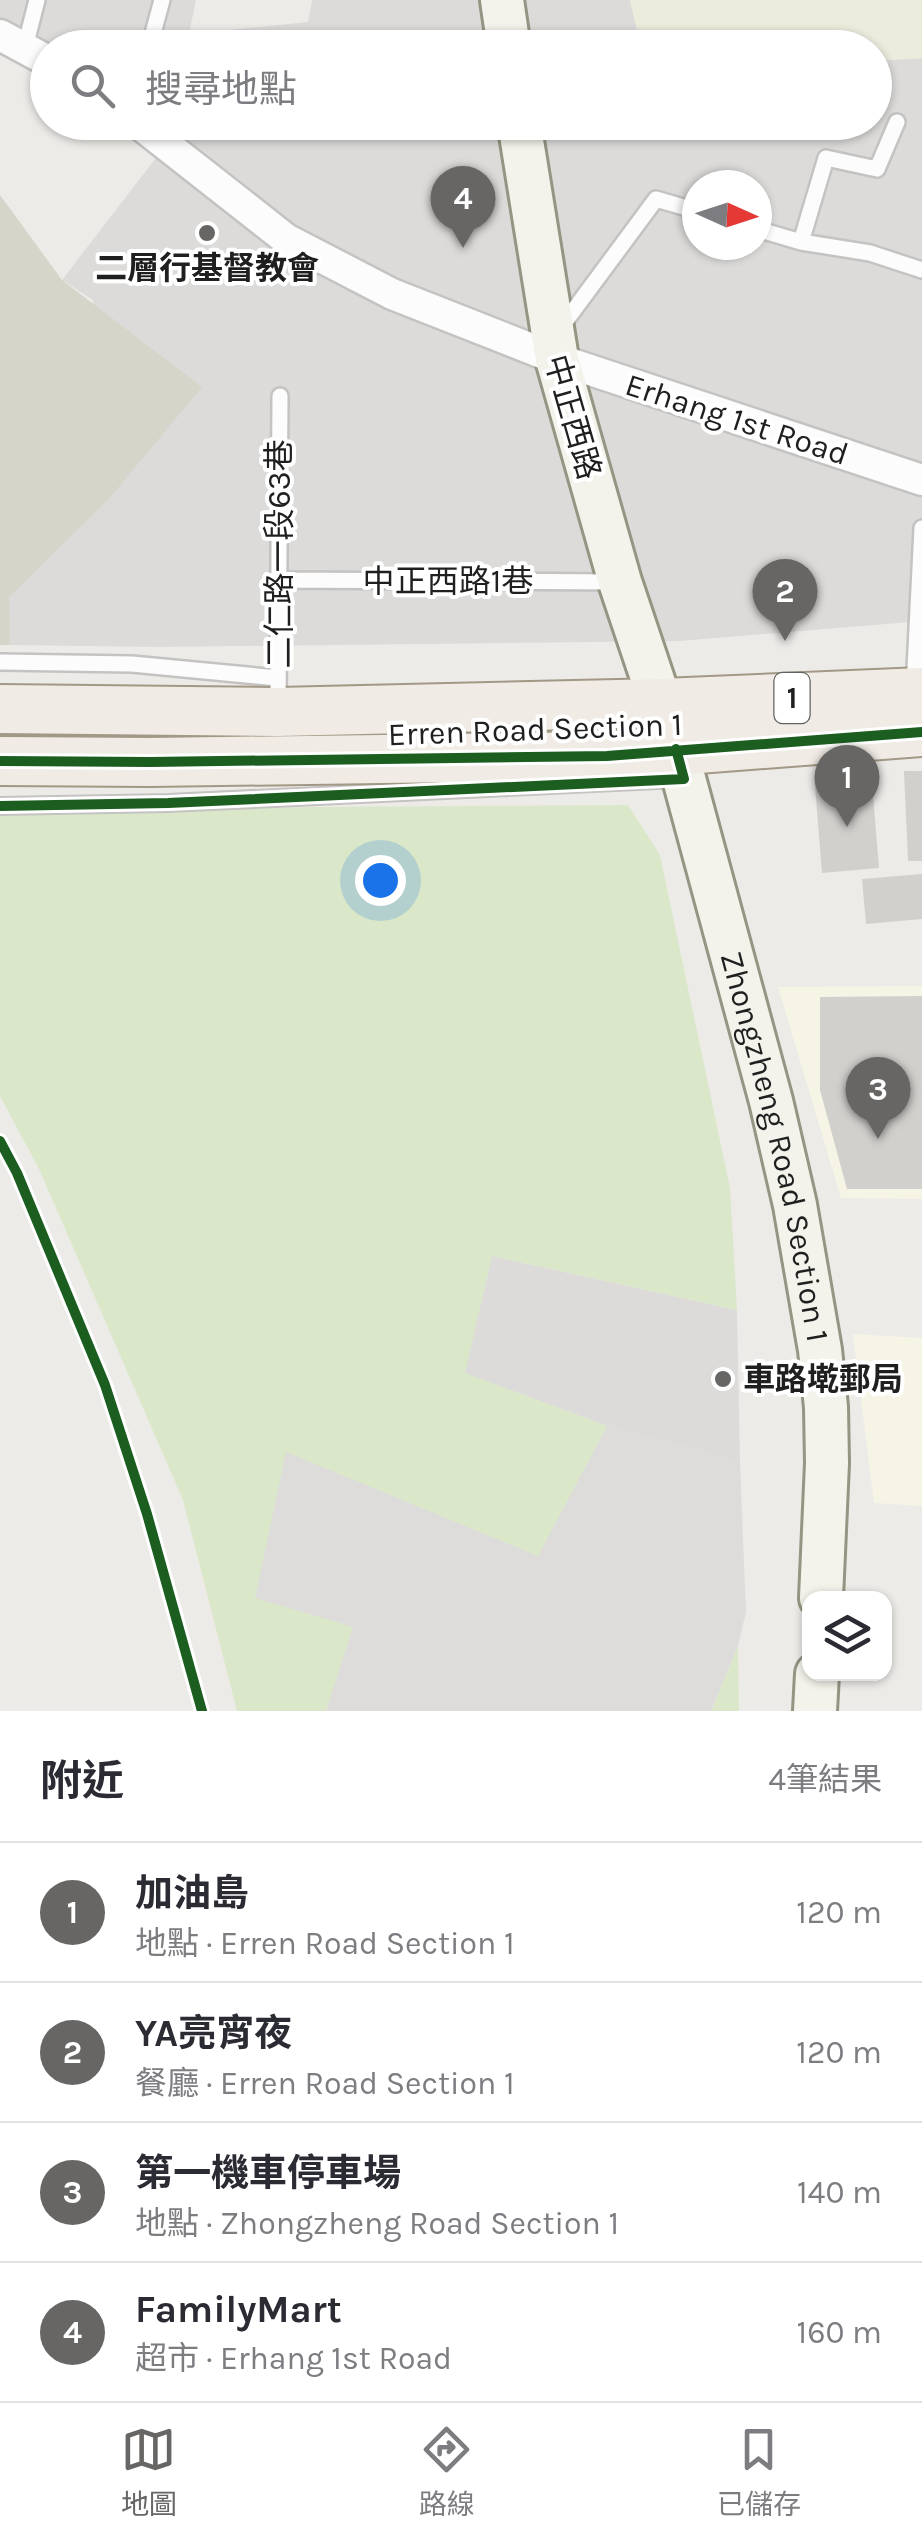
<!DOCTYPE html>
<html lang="zh-TW">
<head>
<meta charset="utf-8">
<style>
  :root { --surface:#fff; --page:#f2f2f3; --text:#2b2b33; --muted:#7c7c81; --line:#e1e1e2; --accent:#676665 }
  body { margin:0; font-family:Karla,"Noto Sans TC",sans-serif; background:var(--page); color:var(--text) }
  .controls { position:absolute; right:30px; bottom:30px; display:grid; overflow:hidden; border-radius:20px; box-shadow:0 2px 8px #0004 }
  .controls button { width:90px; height:90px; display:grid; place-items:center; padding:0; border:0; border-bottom:2px solid var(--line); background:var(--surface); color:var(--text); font:50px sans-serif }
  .compass { position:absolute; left:682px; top:170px; width:90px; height:90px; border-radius:50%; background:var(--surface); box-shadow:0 2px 8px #0004; rotate:93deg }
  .you { position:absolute; left:380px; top:880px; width:35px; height:35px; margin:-25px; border:8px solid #fff; border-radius:50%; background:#1a73e8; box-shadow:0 0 0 15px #1a73e833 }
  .badge { display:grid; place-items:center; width:65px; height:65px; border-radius:50%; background:var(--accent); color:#fff; font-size:32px; font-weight:700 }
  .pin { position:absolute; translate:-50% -82px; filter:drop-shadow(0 2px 5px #0008) }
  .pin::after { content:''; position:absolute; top:52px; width:35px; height:30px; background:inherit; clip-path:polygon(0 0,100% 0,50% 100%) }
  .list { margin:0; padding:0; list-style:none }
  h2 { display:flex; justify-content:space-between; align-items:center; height:130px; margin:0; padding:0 40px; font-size:42px }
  h2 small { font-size:32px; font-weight:400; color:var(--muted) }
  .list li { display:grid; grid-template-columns:65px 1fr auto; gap:30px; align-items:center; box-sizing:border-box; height:140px; padding:0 40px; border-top:2px solid var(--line) }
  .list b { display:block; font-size:38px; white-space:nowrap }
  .list p { margin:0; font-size:32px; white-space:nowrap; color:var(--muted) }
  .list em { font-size:32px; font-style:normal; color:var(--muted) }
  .icon { flex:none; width:55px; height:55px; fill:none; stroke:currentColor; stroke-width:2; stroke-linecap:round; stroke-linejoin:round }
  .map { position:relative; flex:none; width:922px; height:1711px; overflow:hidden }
  .search { position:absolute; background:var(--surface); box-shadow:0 2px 8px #0004; left:30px; right:30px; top:30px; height:110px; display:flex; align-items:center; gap:25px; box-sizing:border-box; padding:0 35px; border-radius:55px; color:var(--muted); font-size:38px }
  .sheet { height:690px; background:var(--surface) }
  nav { display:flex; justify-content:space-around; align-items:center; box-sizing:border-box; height:140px; border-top:2px solid var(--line); background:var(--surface); font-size:28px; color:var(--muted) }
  nav a { display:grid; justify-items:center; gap:5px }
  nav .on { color:var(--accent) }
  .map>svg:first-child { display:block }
</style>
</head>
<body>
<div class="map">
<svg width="922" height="1711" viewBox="0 0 922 1711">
  <rect width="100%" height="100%" fill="#edebe8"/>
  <!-- residential -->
  <path fill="#dcdbd9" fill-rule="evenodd" d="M0,0H196L189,34L308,22L312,0H630L641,47L48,48L0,36Z
    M922,58V621L679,641L158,647L10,645L8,597L107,501L93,300L62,280L165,146L137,123L874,122L875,61ZM697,185H757V245H697Z
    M492,1256L737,1310L740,1463L607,1426L464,1373Z"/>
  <!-- education -->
  <path fill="#f6f4e5" d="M922,986V1199L841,1198L778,987Z
    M853,1334L922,1338V1506L874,1503Z"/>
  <!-- construction -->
  <path fill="#d6d5ca" d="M0,195L62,280L202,387L107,501L9,597L10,645H0Z"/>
  <!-- farmland -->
  <path fill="#ebecdc" d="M630,0H922V58L875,61L874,48L641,47Z"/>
  <!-- grass -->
  <path fill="#dae8c9" d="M628,805L660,855L730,1188L737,1310L492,1256L465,1373L607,1426L539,1557L354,1627L326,1711H237L183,1500L39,1169L0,1096V816L308,807Z
    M738,1646L739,1711H711Z"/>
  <!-- parking -->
  <path fill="#dddcdb" d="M607,1426L740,1463L746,1612L738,1646L711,1711H326L353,1627L255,1598L286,1452L538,1556Z"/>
  <!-- building -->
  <path fill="#d2d0cd" d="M904,771H922V861H908Z
    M872,782L879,868L822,873L815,786Z
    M922,874V919L866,924L862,879Z
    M922,996V1189H847L820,1090V997Z"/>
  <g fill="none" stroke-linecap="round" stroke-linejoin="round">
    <!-- lane casing -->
    <g stroke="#c4c3c2" stroke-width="20">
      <path id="lane" d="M25,47L37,0
        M149,48L162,0
        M757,229L801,242L870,253L922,270
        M801,242L826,158L877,169L897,122
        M559,330L656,199L697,211
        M277,580L616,582
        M0,662L132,664L278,678
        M914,689L922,528
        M278,708L280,396
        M0,806L168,803L680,779"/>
    </g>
    <!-- street casing -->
    <g stroke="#c4c3c2" stroke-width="35">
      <path id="street" d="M0,35L48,61
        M137,122L286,239L392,294L557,359L922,480"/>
    </g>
    <!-- secondary casing -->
    <g stroke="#949582" stroke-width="48">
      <g id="secondary">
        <path d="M502,0L509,48"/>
        <path id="s1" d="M519,122L557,359L620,582L676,749L771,1101L795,1205L820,1350L826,1407L827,1463L821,1598"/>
        <path d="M815,1711L817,1674"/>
      </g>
    </g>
    <!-- primary casing -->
    <g stroke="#a29886" stroke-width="52">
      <path id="primary" d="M0,709L278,712L662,703L922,692
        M0,761L150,762L607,756L922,732"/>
    </g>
    <!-- lane -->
    <use href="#lane" stroke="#fcfcfc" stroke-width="15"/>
    <!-- street -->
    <use href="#street" stroke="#fcfcfc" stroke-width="30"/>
    <!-- secondary -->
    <use href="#secondary" stroke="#f3f3eb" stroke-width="42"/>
    <!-- primary -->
    <use href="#primary" stroke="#f0ece5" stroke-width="48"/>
    <!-- cycleway casing -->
    <g stroke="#fff" stroke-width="16">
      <path id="cycleway" d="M0,761L150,762L607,756L922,732
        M0,806L168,803L684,779L676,749
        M0,1141L17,1173L105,1385L147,1514L202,1711"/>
    </g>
    <!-- cycleway -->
    <use href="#cycleway" stroke="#1b5e20" stroke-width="10"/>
  </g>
  <!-- markers -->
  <g fill="#676665" stroke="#fff" stroke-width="4">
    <circle cx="207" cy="233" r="10"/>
    <circle cx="723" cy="1379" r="10"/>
  </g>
  <g text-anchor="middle" stroke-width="8" stroke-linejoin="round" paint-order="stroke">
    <!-- shield labels -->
    <rect fill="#fff" stroke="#626262" stroke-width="2.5" x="774.5" y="673" width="35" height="50" rx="8"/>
    <g font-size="30" font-weight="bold" fill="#1f1f1f">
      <text x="792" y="708">1</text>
    </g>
    <!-- poi labels -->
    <g font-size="32" font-weight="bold" fill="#1f1f1f" stroke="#fff">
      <text x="207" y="279">二層行基督教會</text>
      <text x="743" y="1390" text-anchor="start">車路墘郵局</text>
    </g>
    <!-- street labels -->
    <g font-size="32" fill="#1f1f1f" stroke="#fff">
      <text transform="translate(573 417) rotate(74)" y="11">中正西路</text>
      <text transform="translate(737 419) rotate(18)" y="11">Erhang 1st Road</text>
      <text transform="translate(279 554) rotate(-90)" y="11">二仁路一段63巷</text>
      <text x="448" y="592">中正西路1巷</text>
      <text transform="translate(535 729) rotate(-2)" y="11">Erren Road Section 1</text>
      <text dy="11" stroke="none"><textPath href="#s1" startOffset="1058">Zhongzheng Road Section 1</textPath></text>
    </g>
  </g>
</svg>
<div class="controls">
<button><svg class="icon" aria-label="layers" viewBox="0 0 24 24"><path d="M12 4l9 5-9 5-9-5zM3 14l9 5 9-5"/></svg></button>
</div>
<svg class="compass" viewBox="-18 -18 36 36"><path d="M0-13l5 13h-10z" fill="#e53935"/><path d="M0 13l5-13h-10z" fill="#7c7c81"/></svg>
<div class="you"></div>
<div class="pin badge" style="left:847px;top:827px">1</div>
<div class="pin badge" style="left:785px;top:641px">2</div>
<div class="pin badge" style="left:878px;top:1139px">3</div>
<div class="pin badge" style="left:463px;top:248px">4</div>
<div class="search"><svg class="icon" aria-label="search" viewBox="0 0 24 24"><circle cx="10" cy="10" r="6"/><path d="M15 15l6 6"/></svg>搜尋地點</div>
</div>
<section class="sheet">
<h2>附近<small>4筆結果</small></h2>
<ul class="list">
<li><span class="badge">1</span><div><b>加油島</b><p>地點 · Erren Road Section 1</p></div><em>120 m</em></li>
<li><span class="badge">2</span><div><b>YA亮宵夜</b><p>餐廳 · Erren Road Section 1</p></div><em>120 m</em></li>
<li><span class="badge">3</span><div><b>第一機車停車場</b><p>地點 · Zhongzheng Road Section 1</p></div><em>140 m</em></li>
<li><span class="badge">4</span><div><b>FamilyMart</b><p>超市 · Erhang 1st Road</p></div><em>160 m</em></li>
</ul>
</section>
<nav>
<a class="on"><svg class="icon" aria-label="map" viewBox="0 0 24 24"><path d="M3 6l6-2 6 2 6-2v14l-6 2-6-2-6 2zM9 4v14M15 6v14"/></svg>地圖</a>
<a><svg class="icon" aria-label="directions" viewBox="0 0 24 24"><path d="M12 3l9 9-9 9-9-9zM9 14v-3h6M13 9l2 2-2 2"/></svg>路線</a>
<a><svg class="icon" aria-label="saved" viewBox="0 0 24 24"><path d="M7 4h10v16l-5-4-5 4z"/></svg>已儲存</a>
</nav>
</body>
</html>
